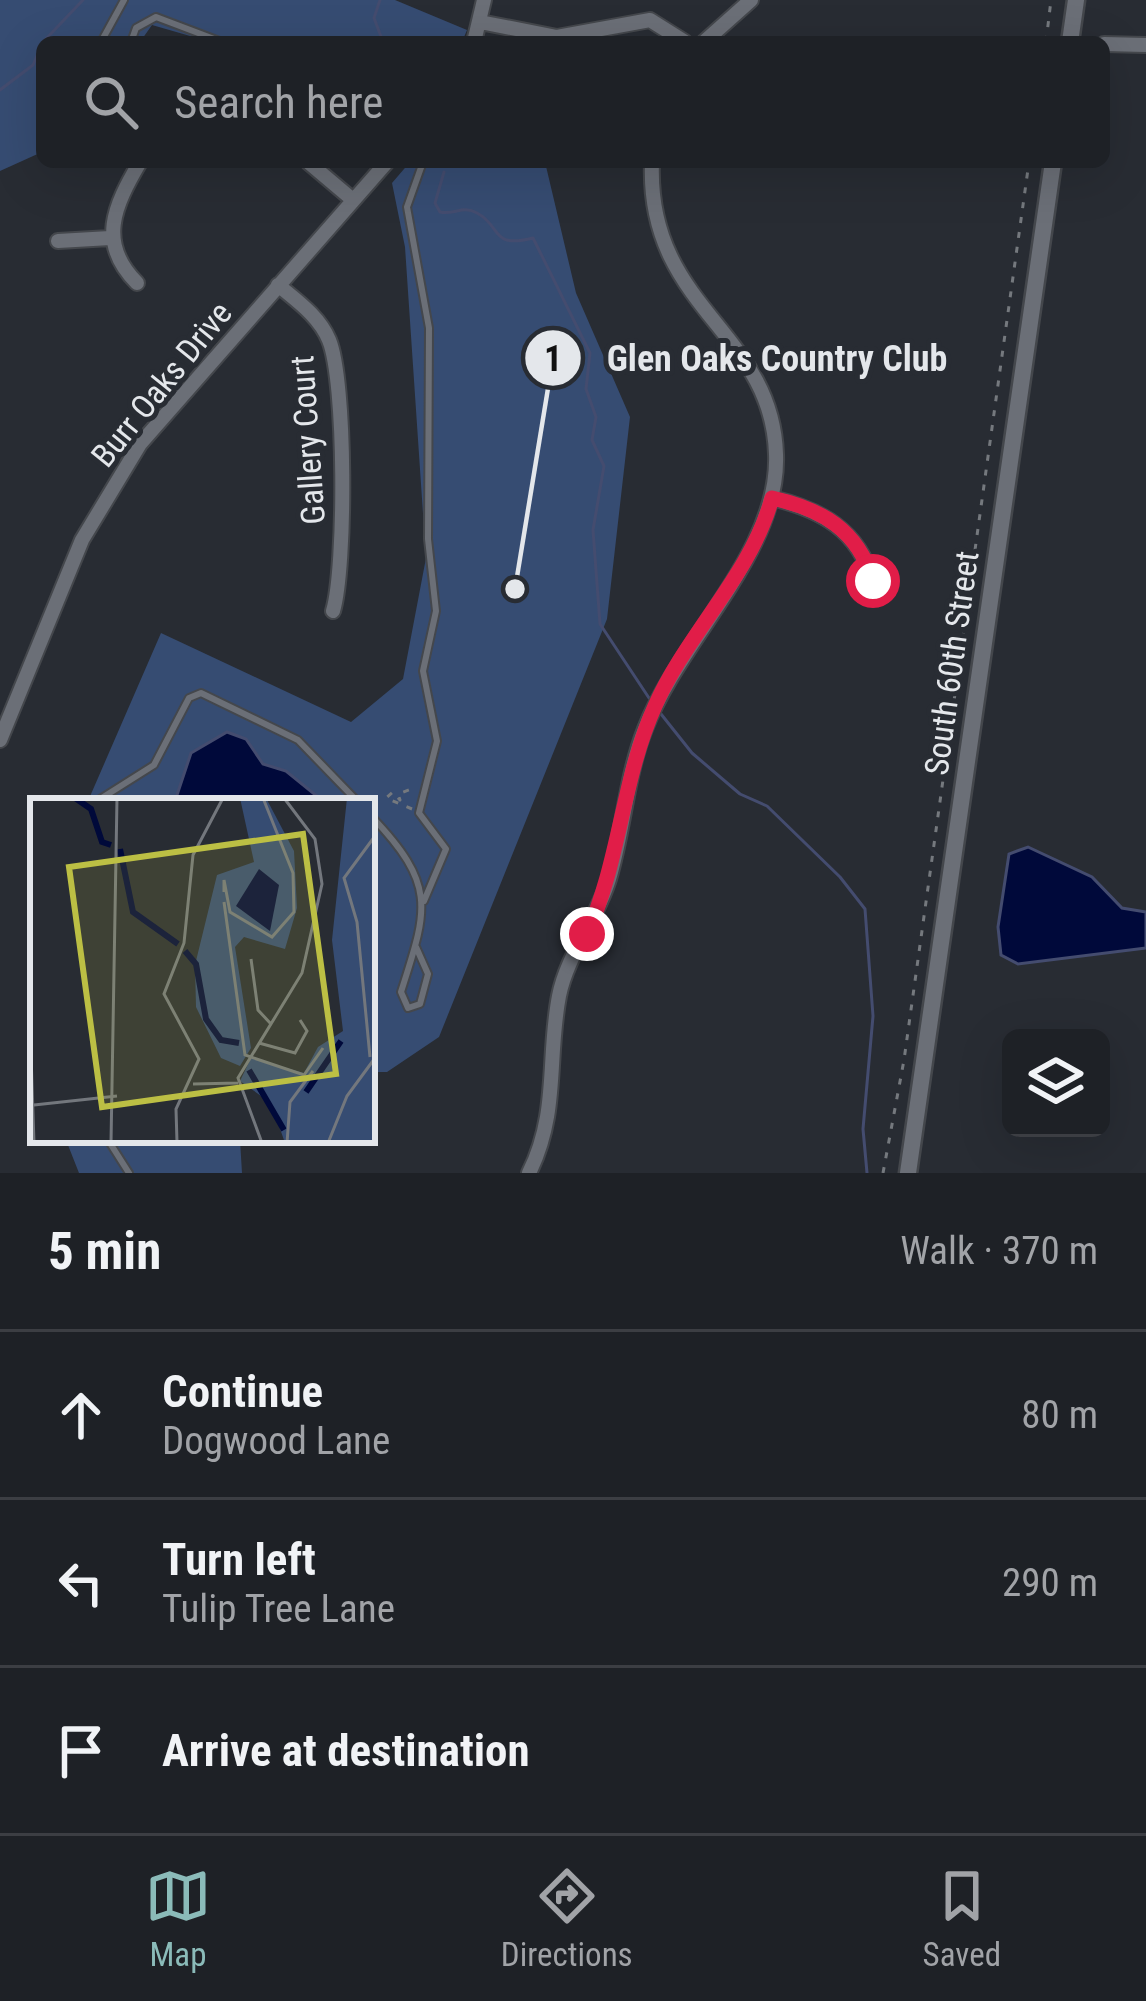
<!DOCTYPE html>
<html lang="en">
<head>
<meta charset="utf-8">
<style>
  :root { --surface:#1e2126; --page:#2b2e32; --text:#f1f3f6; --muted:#a1a3a7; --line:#3c3e43; --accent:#8bbbb9 }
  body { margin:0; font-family:"Roboto Condensed",sans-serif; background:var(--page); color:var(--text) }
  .controls { position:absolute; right:36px; bottom:36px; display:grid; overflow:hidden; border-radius:18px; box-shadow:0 12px 48px #0002 }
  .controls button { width:108px; height:108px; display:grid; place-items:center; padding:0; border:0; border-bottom:3px solid var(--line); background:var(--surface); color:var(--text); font:60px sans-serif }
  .stop { position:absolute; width:36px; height:36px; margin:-27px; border:9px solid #e11d48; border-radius:50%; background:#fff }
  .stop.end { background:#e11d48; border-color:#fff; box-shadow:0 3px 12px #0008 }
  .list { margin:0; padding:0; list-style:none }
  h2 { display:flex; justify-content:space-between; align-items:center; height:156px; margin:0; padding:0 48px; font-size:51px }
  h2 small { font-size:39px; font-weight:400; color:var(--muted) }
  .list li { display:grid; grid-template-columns:78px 1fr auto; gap:36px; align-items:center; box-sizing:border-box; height:168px; padding:0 48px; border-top:3px solid var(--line) }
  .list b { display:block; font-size:45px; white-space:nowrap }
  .list p { margin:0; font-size:39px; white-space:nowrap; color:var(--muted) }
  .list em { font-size:39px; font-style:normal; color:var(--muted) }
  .icon { flex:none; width:66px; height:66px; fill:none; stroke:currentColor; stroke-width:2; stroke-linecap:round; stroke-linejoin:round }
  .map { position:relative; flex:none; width:1146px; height:1173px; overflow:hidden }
  .search { position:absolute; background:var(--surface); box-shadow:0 12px 48px #0002; left:36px; right:36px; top:36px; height:132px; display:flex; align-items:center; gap:30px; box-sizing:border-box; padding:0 42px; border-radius:18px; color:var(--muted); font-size:45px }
  .sheet { height:660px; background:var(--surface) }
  nav { display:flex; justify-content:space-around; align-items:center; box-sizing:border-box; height:168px; border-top:3px solid var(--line); background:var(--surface); font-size:33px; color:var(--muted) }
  nav a { display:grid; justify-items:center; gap:6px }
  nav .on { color:var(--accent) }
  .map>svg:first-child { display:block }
</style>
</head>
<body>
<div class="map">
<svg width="1146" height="1173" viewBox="0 0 1146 1173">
  <rect width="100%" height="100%" fill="#282c33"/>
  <!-- green -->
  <path fill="#364c72" d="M0,0H395L467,30L462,42H211L152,25L140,42H42V152L0,171Z
    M410,162H545L576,293L630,417L607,619L439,1037L387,1072H372V801H88L161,633L351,722L403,679L426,558L405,247L392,183Z
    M66,1140H240L242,1173H79Z"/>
  <!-- water -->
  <path fill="#00093a" stroke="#444c6f" stroke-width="3" d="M227,732L246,739L263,764L286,771L323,801H175L191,753Z
    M1028,847L1092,877L1122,908L1146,912V948L1018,964L1001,955L998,927L1009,854Z"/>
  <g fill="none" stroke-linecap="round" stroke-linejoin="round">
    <!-- stream -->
    <path stroke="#444c6f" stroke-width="3" d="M380,0L374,18L383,42
      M43,42L83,0
      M0,90L33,65L42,44
      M444,172L435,203L440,212C454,215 463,205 477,213C502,226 490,249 533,238L590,353L586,389L596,417L592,440L604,466L593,530L600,624L649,698
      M661,714L692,753L740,794L767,806L840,877L865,909L873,1016L863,1129L867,1173"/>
    <!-- service casing -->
    <g stroke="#44474c" stroke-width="10">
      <path id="service" d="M101,42L124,0
        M131,42L136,28L156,17L222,42
        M423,162L407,207L429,328L428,539L436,611L423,671L437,741L419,813L446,849L424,901
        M97,801L154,765L189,698L201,693L298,740L357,801
        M372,817C438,886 427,910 401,992L408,1008L420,1004L428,974L416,947
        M108,1140L129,1173"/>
    </g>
    <!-- minor casing -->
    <g stroke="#44474c" stroke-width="18">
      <path id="minor" d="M480,22L557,37L650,20L685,42
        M474,42L484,0
        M704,42L751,0
        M1104,44L1146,45
        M308,162L353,200
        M58,241L110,238
        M137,283C97,243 114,206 140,162
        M278,285C297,301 319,316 329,340C346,381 346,567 333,611
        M772,498C822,510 858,530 873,581
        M0,740L82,540L140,444L387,162
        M529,1173C559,1113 547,1058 559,996C567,955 597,919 609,879C624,829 626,777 645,729C680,638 780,552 776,454C772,330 646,308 652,162"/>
    </g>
    <!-- tertiary casing -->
    <g stroke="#44474c" stroke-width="21">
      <path id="tertiary" d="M1070,42L1076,0
        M908,1173L1053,162"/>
    </g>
    <!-- path -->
    <path stroke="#75797e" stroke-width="3" stroke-dasharray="6 9" stroke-linecap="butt" d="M1046,42L1051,0
      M412,809L386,798L393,792L400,800L398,794L414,788
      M883,1173L904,1060L1029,162"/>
    <!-- service -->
    <use href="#service" stroke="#6b6f77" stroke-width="6"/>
    <!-- minor -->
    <use href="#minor" stroke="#6b6f77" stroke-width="14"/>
    <!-- tertiary -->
    <use href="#tertiary" stroke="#6b6f77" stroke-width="16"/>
  </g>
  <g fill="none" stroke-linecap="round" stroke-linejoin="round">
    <!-- route -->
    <path stroke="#e11d48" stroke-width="15" d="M587,934C620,861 622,779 655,706C687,633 751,575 772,498C822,509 858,530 873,581"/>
  </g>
  <g text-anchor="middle" stroke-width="10" stroke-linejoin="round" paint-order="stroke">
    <!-- street labels -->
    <g font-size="33" fill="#e4e7eb" stroke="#282c33">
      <text transform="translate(161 384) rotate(-51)" y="12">Burr Oaks Drive</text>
      <text transform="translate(307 440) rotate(-94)" y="12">Gallery Court</text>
      <text transform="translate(951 663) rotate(-82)" y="12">South 60th Street</text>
    </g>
  </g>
  <!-- overview -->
  <g transform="translate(30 798)">
    <rect width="345" height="345" fill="#282c33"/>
    <path d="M210,0H236L264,53L267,110L255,151L214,139L205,149L221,250L210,268L191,260L166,209L165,167L187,77L224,64ZM317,0H345V345H255L241,305L210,283L221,260L274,275L288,249L313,233L302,142Z" fill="#364c72"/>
    <path d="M229,71L249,87L240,133L206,108Z" fill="#00093a"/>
    <path fill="none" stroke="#00093a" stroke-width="6" d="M45,0L61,11L72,44L81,47M90,51L103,114L148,146M155,153L166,166L176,221L191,242L209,245M219,272L254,332M276,294L311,243"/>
    <path fill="none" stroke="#73777d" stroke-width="3" d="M194,94V82L200,114L242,139L264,114L263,75L233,0M194,104L215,257L274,277L293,250M221,161L228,212L241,226M0,227L4,345M229,245L265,255L277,233L270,222M340,259L327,124L314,80L345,38M163,286L208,285M4,307L87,298M147,344L146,311L169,261L134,196L154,145L163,57L193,0M81,345L87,0M232,345L208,280L272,175L292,86L285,41L254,0M257,345L260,304L283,273M298,345L317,298L345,260"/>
    <path fill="#bcbf44" fill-opacity="0.15" stroke="#bcbf44" stroke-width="6" d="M273,36L306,276L72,309L39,69Z"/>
    <rect width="345" height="345" fill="none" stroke="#e4e7eb" stroke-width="6"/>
  </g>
  <!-- callouts -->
  <path fill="none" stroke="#e4e7eb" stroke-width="4.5" d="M515 589L553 358"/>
  <g fill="#e4e7eb" stroke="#282c33" stroke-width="4.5">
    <circle cx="515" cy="589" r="12"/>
    <circle cx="553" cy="358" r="30"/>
  </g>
  <g font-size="36" text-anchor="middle" font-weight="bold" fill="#111">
    <text x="553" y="371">1</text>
  </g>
  <g font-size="36" text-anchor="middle" font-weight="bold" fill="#e4e7eb" stroke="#282c33" stroke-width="10" stroke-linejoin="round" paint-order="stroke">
    <text x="777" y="371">Glen Oaks Country Club</text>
  </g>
</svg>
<div class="controls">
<button><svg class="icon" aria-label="layers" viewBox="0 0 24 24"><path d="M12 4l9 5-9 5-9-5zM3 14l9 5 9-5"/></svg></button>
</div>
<div class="stop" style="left:873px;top:581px"></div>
<div class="stop end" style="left:587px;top:934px"></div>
<div class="search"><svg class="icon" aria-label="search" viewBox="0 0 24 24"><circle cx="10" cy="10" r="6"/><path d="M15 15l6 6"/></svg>Search here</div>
</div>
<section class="sheet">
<h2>5 min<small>Walk · 370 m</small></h2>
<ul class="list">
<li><svg class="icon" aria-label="ahead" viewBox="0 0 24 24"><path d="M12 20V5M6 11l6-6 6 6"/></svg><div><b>Continue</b><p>Dogwood Lane</p></div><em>80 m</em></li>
<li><svg class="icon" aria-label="left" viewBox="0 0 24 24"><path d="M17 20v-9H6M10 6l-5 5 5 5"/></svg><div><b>Turn left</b><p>Tulip Tree Lane</p></div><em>290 m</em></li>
<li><svg class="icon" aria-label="arrive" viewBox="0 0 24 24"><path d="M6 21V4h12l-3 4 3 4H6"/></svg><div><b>Arrive at destination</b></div></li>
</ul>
</section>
<nav>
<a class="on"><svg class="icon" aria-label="map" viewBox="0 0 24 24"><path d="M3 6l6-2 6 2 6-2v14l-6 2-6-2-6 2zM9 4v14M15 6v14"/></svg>Map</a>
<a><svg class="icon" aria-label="directions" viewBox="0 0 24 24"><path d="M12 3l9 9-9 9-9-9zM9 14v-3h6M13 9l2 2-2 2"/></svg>Directions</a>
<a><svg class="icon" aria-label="saved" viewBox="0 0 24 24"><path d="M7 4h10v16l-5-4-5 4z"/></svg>Saved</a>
</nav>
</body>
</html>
